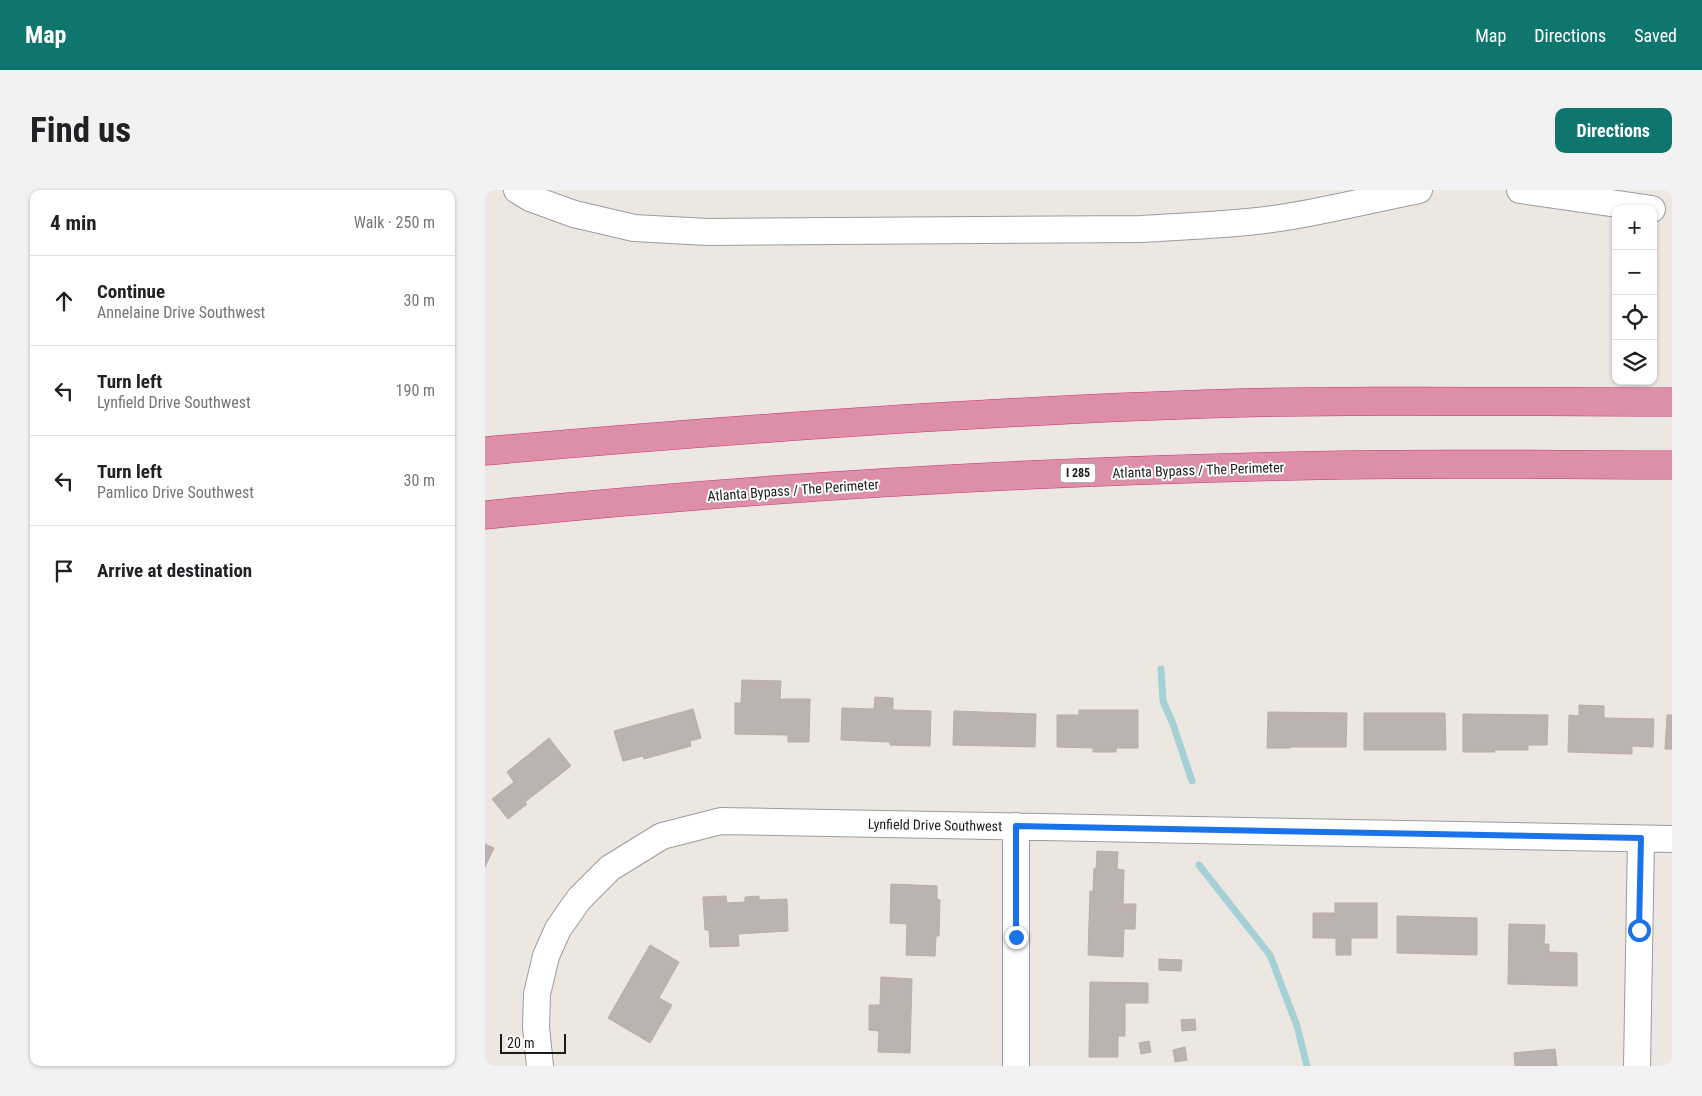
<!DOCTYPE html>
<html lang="en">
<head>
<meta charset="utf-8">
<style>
  :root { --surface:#fff; --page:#f2f2f2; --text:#202124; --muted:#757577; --line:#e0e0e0; --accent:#0f766e }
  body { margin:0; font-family:"Roboto Condensed",sans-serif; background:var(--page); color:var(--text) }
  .controls { position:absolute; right:15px; top:15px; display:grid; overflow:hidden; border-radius:10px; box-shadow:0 1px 4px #0004 }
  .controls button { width:45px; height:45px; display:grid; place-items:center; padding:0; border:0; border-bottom:1px solid var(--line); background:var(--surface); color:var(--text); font:25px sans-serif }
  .scale { position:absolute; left:15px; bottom:12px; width:66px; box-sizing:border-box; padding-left:5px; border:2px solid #1b1b1b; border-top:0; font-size:14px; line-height:18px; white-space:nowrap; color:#1b1b1b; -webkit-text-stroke:4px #fff; paint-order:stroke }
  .stop { position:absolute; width:15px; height:15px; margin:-11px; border:4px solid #1a73e8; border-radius:50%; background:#fff }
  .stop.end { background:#1a73e8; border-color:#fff; box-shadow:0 1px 5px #0008 }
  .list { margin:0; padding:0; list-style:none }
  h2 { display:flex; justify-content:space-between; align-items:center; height:65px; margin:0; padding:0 20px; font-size:21px }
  h2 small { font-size:16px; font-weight:400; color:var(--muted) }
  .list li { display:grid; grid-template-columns:32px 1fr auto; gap:15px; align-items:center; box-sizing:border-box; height:90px; padding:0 20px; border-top:1px solid var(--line) }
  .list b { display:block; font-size:19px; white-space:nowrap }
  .list p { margin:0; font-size:16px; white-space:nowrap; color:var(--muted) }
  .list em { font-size:16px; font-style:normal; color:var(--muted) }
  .icon { flex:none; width:28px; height:28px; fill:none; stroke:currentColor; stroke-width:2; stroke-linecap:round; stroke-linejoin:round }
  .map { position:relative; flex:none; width:1187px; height:876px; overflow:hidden; border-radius:10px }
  header { display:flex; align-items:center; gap:30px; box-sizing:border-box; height:70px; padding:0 25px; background:var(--accent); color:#fff }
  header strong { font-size:24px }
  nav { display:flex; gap:28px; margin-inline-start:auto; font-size:18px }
  .intro { display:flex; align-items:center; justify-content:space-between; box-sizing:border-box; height:120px; padding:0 30px }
  h1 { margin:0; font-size:35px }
  .button { padding:12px 22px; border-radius:10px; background:var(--accent); color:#fff; font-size:18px; font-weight:700 }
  main { display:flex; gap:30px; padding:0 30px }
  aside { flex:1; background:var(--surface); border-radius:10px; box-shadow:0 1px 4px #0004 }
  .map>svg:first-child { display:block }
</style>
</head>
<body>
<header>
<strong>Map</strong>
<nav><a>Map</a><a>Directions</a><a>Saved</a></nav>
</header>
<div class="intro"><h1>Find us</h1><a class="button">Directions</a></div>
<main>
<aside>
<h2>4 min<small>Walk · 250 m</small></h2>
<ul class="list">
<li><svg class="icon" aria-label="ahead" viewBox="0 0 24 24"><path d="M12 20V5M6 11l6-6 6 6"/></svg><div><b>Continue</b><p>Annelaine Drive Southwest</p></div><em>30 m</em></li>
<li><svg class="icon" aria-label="left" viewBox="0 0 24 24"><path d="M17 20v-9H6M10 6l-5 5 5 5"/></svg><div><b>Turn left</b><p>Lynfield Drive Southwest</p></div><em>190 m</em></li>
<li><svg class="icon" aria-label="left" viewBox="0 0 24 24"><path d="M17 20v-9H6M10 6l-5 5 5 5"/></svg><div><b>Turn left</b><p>Pamlico Drive Southwest</p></div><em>30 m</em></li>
<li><svg class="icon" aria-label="arrive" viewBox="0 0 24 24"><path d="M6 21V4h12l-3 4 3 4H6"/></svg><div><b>Arrive at destination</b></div></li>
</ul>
</aside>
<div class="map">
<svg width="1187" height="876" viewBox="0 0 1187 876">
  <rect width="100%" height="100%" fill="#ece7e1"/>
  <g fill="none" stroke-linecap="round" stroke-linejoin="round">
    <!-- stream -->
    <path stroke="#a5d1d6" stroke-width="7" d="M676,479L678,511L688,534L707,591
      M714,675L785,765L812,836L822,876"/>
  </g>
  <!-- building -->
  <path fill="#bcb2af" stroke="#bcaca5" d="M257,490L296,491L295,509H325L324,552H303V545L250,544V513H256Z
    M390,507L408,508V520L446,521L445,556L405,555V552L356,550L357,518L389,519Z
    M1094,515L1119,516V528L1169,529L1168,557L1147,556V564L1083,562L1084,525L1094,526Z
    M208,519L216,548L205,551L206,556L159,569L158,566L138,571L129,541Z
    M594,520H653V558H631V562H608V558L572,557V525H594Z
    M469,521L551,524L550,557L468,555Z
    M783,522L862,523L861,557H805V558H782Z
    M879,523H960L961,560H879Z
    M978,524L1063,525L1062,555H1043V560H1009L1010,562H978Z
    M1182,525H1187V559H1180Z
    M64,548L86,576L40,612L42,614L23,629L7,609L29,592L22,582Z
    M0,654L9,658L0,677Z
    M612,661L633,662L632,679L639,680L638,714H651L650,739H639L638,767L603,765L605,701L608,702L609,678L611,679Z
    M406,694L452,696V709L455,710L454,746H451L450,766L421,765L422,734L405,733Z
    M241,706L242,713L260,712V707L274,706V710L302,709L303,741L253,744L254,756L225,757L224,740H220L218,707Z
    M850,713H892V748H866V765H851V748H828V723H850Z
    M912,726L992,728V765L912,763Z
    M1024,734L1060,735L1059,754H1064V762L1092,763V796L1023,794Z
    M165,755L194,772L174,808L187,815L165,853L123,828Z
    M674,769L697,770L696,781L674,780Z
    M396,787L427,789L425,863L393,862L394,841L384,840V815H395Z
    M605,792L663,793V813H640V846H633V867H604Z
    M710,829L711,840L697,841L696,830Z
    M664,851L666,862L656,864L654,853Z
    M700,857L702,870L690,872L688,860Z
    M1070,859L1072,876H1030L1029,863Z"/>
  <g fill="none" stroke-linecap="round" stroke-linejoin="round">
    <!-- minor casing -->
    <g stroke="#9c9c9c" stroke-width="28">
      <path id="minor" d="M32,0L45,8L89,24L149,38L222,42L657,39C703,36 750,35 795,28C842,21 888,9 934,0
        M1035,0L1167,19
        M55,876L51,837L52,804L61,766L73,739L94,709L125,678L177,646L236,631L1187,649
        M531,876V636
        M1152,876L1156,649"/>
    </g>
    <!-- highway casing -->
    <g stroke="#c53378" stroke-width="29">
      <path id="highway" d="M0,261C240,240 480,222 721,214C876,209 1032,212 1187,212
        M0,325C285,296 572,280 858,275C968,273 1078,275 1187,275"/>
    </g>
    <!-- minor -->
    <use href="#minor" stroke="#fff" stroke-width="26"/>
    <!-- highway -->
    <use href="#highway" stroke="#dd8fa7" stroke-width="28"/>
  </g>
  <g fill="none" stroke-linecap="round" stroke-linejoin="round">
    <!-- route -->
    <path stroke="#1a73e8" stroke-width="6" d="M531,747V636L1156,648L1154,740"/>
  </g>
  <g text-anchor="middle" stroke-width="4" stroke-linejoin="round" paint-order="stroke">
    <!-- shield labels -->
    <rect fill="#fff" stroke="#5f5f5f" stroke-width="1" x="575.5" y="273.5" width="35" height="19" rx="4"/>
    <g font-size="12" font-weight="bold" fill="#1b1b1b">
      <text x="593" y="287">I 285</text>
    </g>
    <!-- street labels -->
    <g font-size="14" fill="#1b1b1b" stroke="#fff">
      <text transform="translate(713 280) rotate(-2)" y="5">Atlanta Bypass / The Perimeter</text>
      <text transform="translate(308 300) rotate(-4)" y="5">Atlanta Bypass / The Perimeter</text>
      <text transform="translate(450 635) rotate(1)" y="5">Lynfield Drive Southwest</text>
    </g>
  </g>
</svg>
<div class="controls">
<button>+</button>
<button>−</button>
<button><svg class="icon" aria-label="locate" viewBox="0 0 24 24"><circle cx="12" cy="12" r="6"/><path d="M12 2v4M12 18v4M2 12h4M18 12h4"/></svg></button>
<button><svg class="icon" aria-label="layers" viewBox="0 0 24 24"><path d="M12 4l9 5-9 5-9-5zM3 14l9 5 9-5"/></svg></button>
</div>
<div class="scale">20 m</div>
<div class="stop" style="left:1154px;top:740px"></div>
<div class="stop end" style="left:531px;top:747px"></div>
</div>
</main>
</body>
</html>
